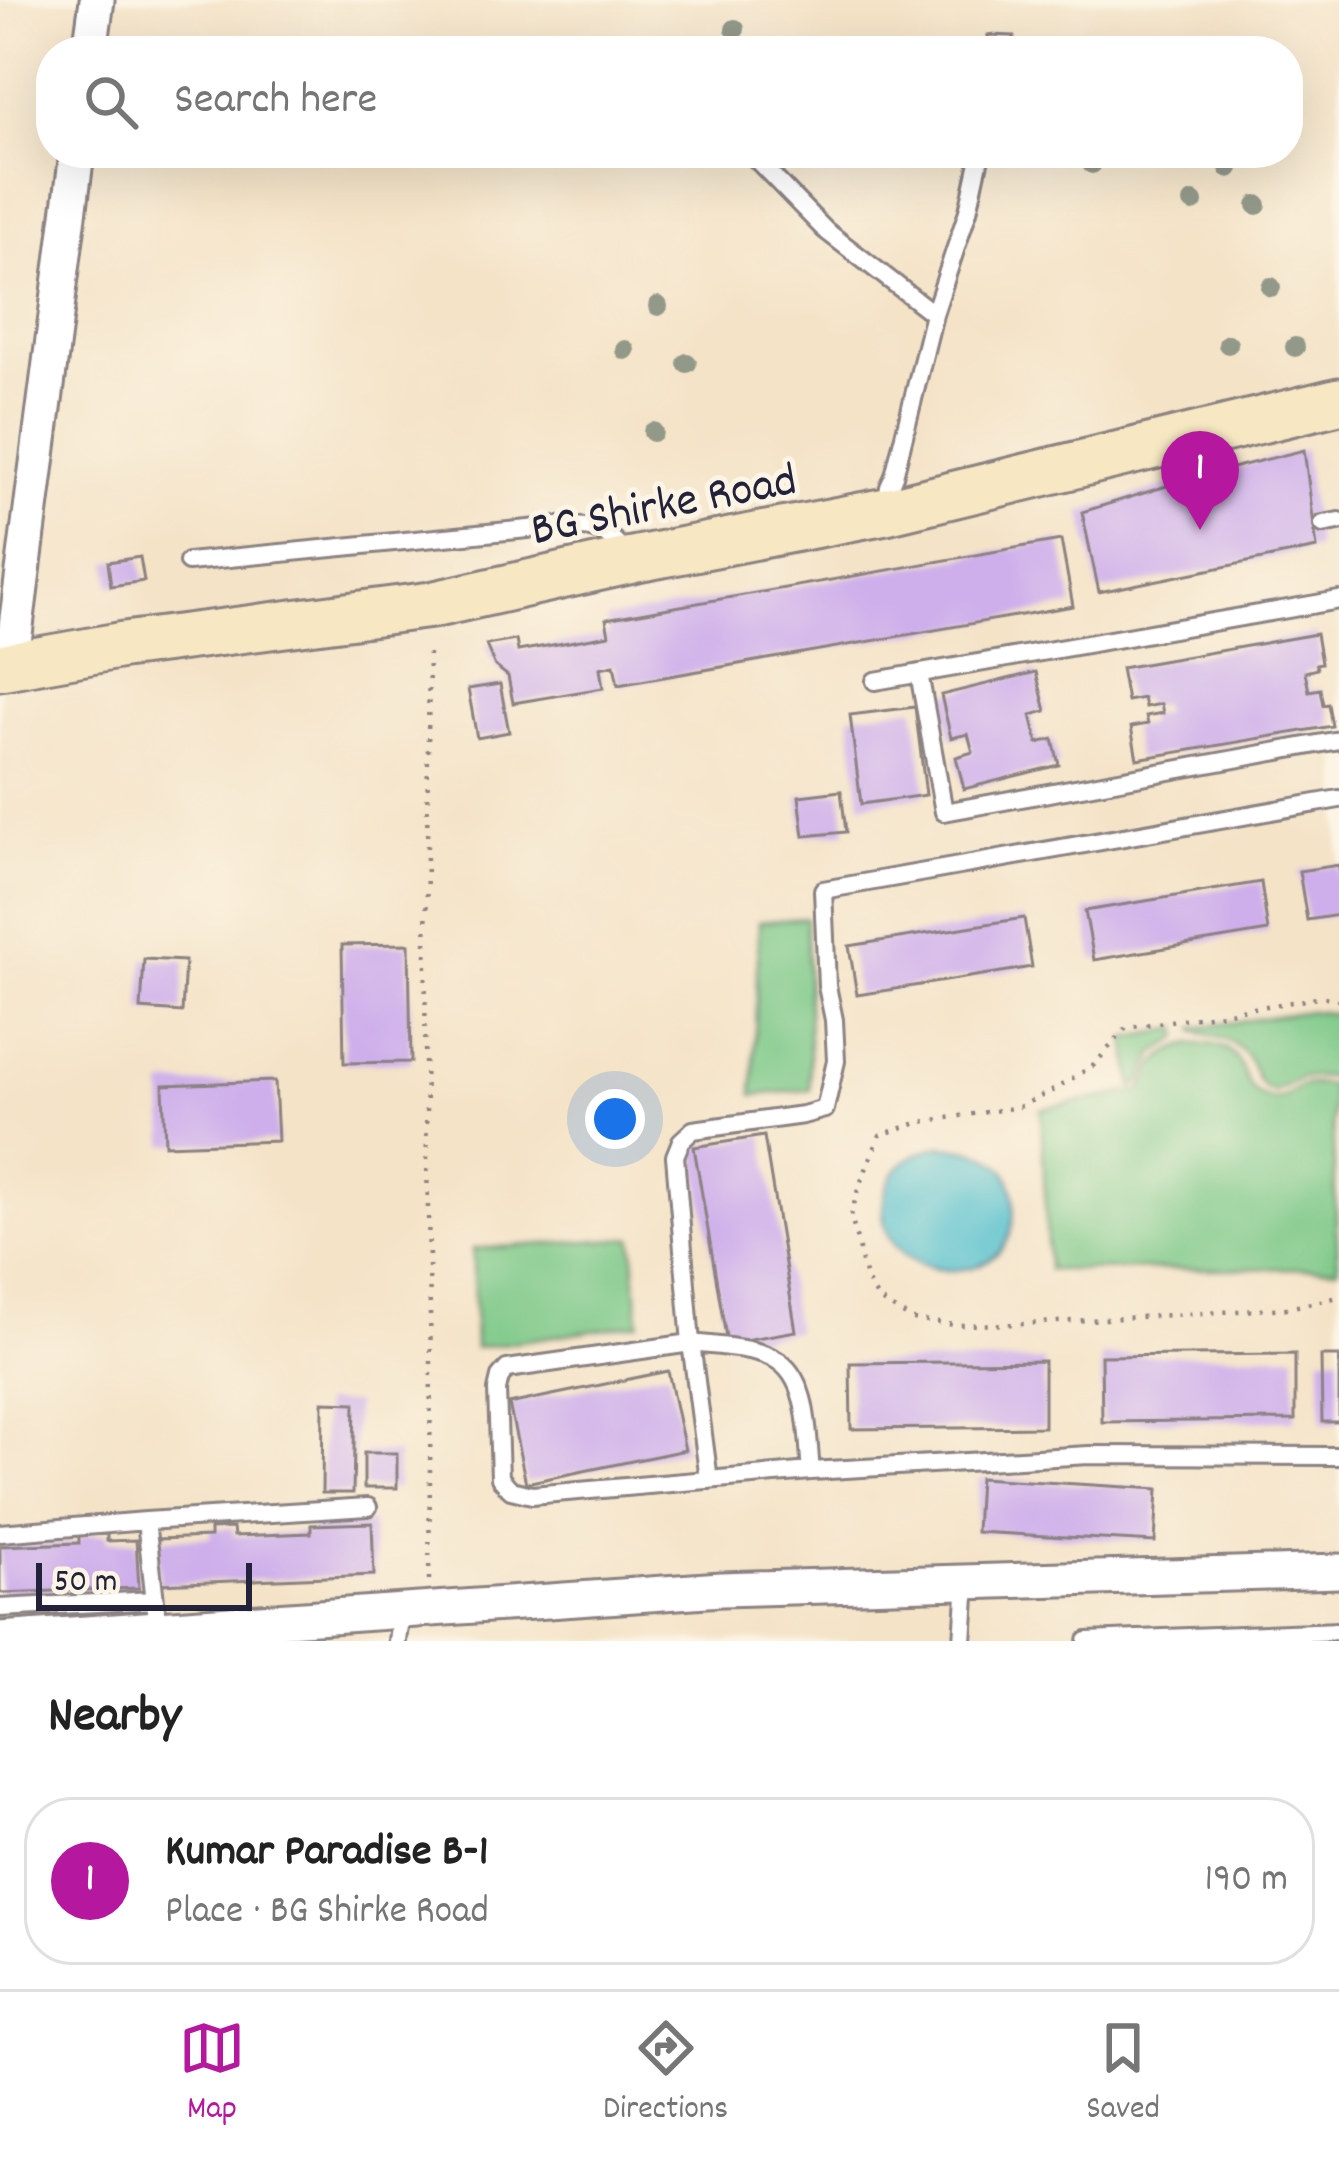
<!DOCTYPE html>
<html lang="en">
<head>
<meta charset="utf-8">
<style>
  :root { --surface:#fff; --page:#f2f2f2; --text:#222; --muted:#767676; --line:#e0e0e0; --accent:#b5179e }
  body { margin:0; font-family:Dekko,sans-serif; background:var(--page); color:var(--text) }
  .scale { position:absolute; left:36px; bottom:30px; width:216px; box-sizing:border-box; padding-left:12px; border:6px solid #22223b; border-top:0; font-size:33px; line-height:42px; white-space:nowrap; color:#22223b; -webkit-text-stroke:9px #fcf5e5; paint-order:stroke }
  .you { position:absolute; left:615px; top:1119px; width:42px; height:42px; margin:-30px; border:9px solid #fff; border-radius:50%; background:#1a73e8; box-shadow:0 0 0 18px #1a73e833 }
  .badge { display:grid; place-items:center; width:78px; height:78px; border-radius:50%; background:var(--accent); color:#fff; font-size:39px; font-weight:700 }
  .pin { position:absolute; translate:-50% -99px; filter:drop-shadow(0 3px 6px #0008) }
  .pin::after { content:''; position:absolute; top:63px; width:42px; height:36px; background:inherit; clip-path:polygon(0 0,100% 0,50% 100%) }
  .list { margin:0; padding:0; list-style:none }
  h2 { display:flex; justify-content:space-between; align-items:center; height:156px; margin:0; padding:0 48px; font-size:51px }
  h2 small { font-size:39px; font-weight:400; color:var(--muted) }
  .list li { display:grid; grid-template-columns:78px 1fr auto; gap:36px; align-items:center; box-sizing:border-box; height:168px; margin:0 24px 24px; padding:0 24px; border:3px solid var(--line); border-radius:48px }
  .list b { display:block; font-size:45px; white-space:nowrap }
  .list p { margin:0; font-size:39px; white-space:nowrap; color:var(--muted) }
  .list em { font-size:39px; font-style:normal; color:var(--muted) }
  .icon { flex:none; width:66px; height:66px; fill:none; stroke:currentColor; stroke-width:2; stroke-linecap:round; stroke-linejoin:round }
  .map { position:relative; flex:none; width:1339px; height:1641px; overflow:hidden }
  .search { position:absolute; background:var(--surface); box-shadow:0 12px 48px #0002; left:36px; right:36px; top:36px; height:132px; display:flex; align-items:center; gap:30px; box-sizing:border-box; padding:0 42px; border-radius:48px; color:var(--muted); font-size:45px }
  .sheet { height:348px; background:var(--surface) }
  nav { display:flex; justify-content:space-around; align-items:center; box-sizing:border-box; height:168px; border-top:3px solid var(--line); background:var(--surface); font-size:33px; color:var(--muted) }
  nav a { display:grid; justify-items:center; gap:6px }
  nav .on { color:var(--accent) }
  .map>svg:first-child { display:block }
</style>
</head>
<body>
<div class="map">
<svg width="1339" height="1641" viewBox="0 0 1339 1641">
  <rect width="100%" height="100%" fill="#fcf5e5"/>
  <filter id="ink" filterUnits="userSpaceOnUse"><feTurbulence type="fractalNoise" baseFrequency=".00833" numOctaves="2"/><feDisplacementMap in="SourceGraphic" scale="24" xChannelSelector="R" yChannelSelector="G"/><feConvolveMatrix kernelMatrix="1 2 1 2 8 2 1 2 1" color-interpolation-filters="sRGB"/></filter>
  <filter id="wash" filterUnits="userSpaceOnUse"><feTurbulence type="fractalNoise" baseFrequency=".004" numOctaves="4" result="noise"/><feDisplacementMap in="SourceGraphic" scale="48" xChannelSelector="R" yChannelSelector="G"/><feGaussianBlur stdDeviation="2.7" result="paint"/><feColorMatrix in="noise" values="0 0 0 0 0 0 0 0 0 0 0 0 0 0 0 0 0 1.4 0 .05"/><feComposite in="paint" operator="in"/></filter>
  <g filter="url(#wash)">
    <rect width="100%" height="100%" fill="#f4e3c7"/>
    <!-- green -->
    <path fill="#7cc887" stroke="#4f7561" stroke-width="3" d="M806,918L810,1090L753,1095L759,922Z
      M1309,1011L1339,1014V1076L1301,1078L1273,1092C1255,1084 1258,1075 1249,1060C1238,1039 1213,1037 1195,1031V1028Z
      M1179,1028L1180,1037L1154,1054L1142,1082L1133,1087L1126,1038Z
      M1192,1044C1256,1040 1231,1085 1266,1098C1283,1104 1288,1092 1301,1086C1309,1082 1322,1085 1331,1085L1338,1268L1048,1270L1041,1109L1142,1090C1146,1085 1148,1079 1151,1072C1158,1055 1175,1048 1192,1044Z
      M633,1238L639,1323L475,1348L473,1249Z"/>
    <!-- water -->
    <path fill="#53c0cd" stroke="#3a7184" stroke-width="3" d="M942,1146C982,1149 1018,1161 1014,1210C1013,1218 1013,1229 1009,1237C981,1297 860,1272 887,1188C896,1161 915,1152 942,1146Z"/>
    <g id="blocks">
      <!-- building -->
      <path fill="#ceafeb" d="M988,35L1014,36L1013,51H987Z
        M1304,450L1317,548L1099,592L1082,512L1196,477Z
        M1061,540L1073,606L618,685L614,665L600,668L603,688L513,703L508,676L495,666L486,645L516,640L518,651L609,635L606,619Z
        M140,557L144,581L111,586L108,562Z
        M1316,634L1321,663L1316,664L1317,669L1305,672L1309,691L1320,689L1323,705L1328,704L1332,726L1137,759L1131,727L1148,724L1146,716L1163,713L1161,704L1145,707L1143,698L1127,701L1121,668Z
        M1036,672L1046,711L1031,715L1038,743L1053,739L1059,765L964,789L956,757L973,752L968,734L951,738L941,695Z
        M500,684L509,732L477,738L468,689Z
        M915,707L926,795L861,804L850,715Z
        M841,791L846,832L804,836L799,796Z
        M1339,865V915L1307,920L1299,871Z
        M1261,882L1268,931L1094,960L1085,911Z
        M1024,918L1032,967L857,995L849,946Z
        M409,944L411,1062L344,1063L342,945Z
        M144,959L185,961L182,1012L141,1009Z
        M275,1081L278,1141L165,1145L163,1085Z
        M764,1136L796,1331L727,1343L694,1147Z
        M1295,1354V1420L1102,1422L1101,1356Z
        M1321,1356H1339V1422H1322Z
        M1044,1361V1427L851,1429L850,1363Z
        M668,1371L685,1450L526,1483L509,1404Z
        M323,1402L355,1403L353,1493H322Z
        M364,1453H397V1488H364Z
        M979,1478L1158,1489L1155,1542L976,1532Z
        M372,1523L374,1575L159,1584L157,1539L210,1537V1529L233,1528L234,1536L311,1533V1525Z
        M107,1534V1541L136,1540L139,1588L0,1593V1546L79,1543V1535Z"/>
    </g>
  </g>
  <g filter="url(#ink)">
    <use href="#blocks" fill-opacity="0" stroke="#8b8281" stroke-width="3"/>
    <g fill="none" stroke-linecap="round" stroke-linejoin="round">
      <!-- lane casing -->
      <g stroke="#8b8281" stroke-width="22">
        <path id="lane" d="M750,153L825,230L934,314
          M887,504L889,487L894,476L934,314L968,211L981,153
          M1323,524L1339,521
          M188,562L559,526C596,526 605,528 629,557
          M919,673L944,812L1339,740
          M875,681L1339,600
          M1339,799L823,890L827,986L834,1020L836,1061L825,1109L803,1115L693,1130L681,1141L675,1156L691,1343L507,1369L500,1377L497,1390L500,1478L511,1490L532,1495L811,1471L1089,1455L1339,1456
          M709,1480L691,1343C715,1346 754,1347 775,1359C810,1378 807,1437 811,1471
          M146,1521L368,1507
          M0,1533L146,1521L158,1628
          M0,1608L154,1600
          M397,1641L401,1611
          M963,1641L967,1581
          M1087,1641L1339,1631"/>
      </g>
      <!-- street casing -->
      <g stroke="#8b8281" stroke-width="39">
        <path id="street" d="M90,51L97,0
          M11,665L77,153
          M0,1639L721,1589L1339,1571"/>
      </g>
      <!-- secondary casing -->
      <g stroke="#8b8281" stroke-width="51">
        <path id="secondary" d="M0,667L124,645L431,605L632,560L886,511L1339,401"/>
      </g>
      <!-- path -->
      <path stroke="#8b8281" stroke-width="4.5" stroke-dasharray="3 9" stroke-linecap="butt" d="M1339,1000L1324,997L1126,1028L1094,1065L1052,1091L1019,1107L921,1122L880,1135L858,1189L851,1216L866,1279L879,1300L913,1320L956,1325L1023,1324L1288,1308L1339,1297
        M429,1580L431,1363L425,1058L429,644"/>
      <!-- lane -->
      <use href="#lane" stroke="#fff" stroke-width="16"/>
      <!-- street -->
      <use href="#street" stroke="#fff" stroke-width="33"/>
      <!-- secondary -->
      <use href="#secondary" stroke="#f7e8c3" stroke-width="45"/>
    </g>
    <!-- trees -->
    <g fill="#929989">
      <circle cx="735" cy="29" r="10"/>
      <circle cx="1092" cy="164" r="10"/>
      <circle cx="1229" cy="168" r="10"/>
      <circle cx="1193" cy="202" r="10"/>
      <circle cx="1257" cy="205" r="10"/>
      <circle cx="1271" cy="287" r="10"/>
      <circle cx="658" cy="306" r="10"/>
      <circle cx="1228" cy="344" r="10"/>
      <circle cx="1295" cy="347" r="10"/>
      <circle cx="625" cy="350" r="10"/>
      <circle cx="687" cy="363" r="10"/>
      <circle cx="653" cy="432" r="10"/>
    </g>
  </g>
  <g text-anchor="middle" stroke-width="10" stroke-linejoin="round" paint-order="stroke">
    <!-- street labels -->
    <g font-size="48" fill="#22223b" stroke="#fcf5e5">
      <text transform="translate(663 501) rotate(-11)" y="17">BG Shirke Road</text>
    </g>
  </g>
</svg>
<div class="scale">50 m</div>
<div class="you"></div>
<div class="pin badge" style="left:1200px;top:530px">1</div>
<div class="search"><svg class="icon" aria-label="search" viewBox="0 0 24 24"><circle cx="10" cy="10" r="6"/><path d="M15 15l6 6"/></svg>Search here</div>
</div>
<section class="sheet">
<h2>Nearby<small></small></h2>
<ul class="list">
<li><span class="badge">1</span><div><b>Kumar Paradise B-1</b><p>Place · BG Shirke Road</p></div><em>190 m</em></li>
</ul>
</section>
<nav>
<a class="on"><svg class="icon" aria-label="map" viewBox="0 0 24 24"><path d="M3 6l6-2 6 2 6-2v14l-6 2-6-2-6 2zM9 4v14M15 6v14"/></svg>Map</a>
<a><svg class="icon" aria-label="directions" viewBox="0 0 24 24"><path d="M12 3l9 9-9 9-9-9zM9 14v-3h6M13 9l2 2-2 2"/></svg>Directions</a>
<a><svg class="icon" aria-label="saved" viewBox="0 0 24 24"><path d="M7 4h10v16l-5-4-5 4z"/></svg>Saved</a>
</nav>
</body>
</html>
